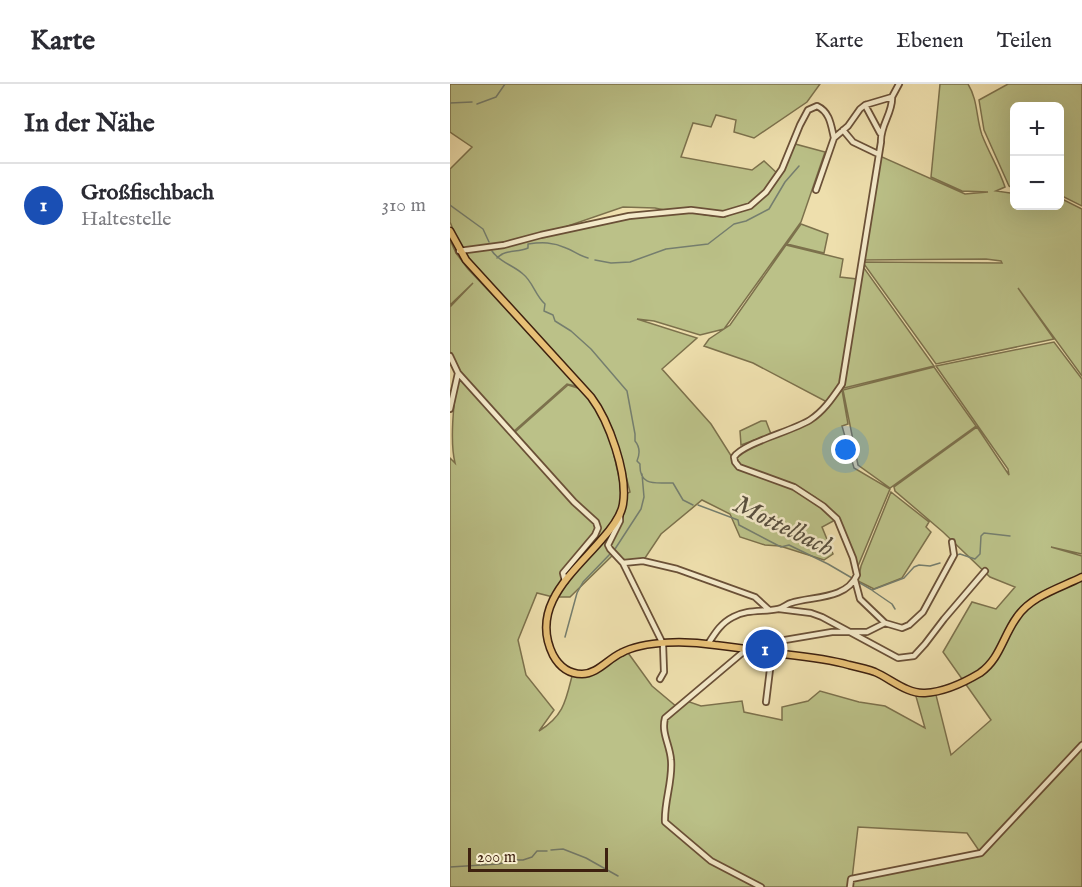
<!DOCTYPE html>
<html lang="de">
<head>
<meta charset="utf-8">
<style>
  :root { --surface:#fff; --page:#f2f2f3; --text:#2b2b33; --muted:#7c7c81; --line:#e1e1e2; --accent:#1a73e8 }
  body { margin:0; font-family:"IM FELL English",serif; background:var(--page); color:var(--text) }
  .controls { position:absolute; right:18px; top:18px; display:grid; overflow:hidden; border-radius:9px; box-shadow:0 6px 24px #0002 }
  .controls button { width:54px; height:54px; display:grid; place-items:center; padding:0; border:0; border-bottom:2px solid var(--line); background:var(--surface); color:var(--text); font:30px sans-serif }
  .scale { position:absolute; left:18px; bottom:15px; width:140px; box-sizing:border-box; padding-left:6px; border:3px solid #3e2110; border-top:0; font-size:16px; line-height:21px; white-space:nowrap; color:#3e2110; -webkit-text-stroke:4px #f4eaca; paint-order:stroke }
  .you { position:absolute; left:396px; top:366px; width:21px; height:21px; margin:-15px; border:4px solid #fff; border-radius:50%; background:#1a73e8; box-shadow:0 0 0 9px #1a73e833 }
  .badge { display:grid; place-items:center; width:39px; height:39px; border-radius:50%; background:var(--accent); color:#fff; font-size:20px; font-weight:700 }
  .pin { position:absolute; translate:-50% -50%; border:3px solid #fff; box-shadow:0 2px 6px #0006 }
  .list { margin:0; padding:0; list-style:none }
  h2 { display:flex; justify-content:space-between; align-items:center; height:78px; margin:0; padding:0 24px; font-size:26px }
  h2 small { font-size:20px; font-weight:400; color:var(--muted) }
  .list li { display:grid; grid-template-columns:39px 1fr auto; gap:18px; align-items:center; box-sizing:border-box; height:84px; padding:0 24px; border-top:2px solid var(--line) }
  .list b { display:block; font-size:22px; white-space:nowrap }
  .list p { margin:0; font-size:20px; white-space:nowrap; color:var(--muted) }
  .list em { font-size:20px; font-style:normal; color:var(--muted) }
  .map { position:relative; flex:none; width:632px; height:803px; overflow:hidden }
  header { display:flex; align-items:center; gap:36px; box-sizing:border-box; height:84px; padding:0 30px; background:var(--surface); border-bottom:2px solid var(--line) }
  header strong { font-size:28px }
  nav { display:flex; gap:33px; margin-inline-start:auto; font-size:21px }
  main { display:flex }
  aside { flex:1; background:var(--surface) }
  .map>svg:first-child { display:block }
</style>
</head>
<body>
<header>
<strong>Karte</strong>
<nav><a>Karte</a><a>Ebenen</a><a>Teilen</a></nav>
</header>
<main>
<aside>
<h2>In der Nähe<small></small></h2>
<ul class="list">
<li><span class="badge" style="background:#1a4fb4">1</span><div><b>Großfischbach</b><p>Haltestelle</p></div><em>310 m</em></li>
</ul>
</aside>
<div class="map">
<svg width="632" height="803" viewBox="0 0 632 803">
  <rect width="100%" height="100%" fill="#eedfad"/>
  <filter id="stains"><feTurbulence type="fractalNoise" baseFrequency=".00333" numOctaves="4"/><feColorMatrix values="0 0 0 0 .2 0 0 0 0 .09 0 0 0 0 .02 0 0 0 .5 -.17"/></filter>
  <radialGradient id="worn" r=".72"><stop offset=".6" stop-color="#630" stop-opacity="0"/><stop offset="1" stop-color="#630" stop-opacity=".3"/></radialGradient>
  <!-- green -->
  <path fill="#bbc188" stroke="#7c714c" stroke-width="1.5" fill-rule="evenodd" d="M0,0H370L357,18L304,54L284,48L286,36L266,31L261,43L243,39L231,73L302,86L314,77L327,89L311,113L304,118L272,130L239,125L219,127L205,124L173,123L106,146L108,148L180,133L210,129L241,128L256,131L275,133L308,118L318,109L330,92L345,60L375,68L351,138L274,245L250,251L204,237L187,235L247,254L212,285L261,340L285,378L290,383L299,386L290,380L286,374L290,368L351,342L369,331L392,306L398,340L392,342L404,384L440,405L408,482L387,433L365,413L339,398H334L358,411L387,435L372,443L383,470L374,476L330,462L315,461L290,453L280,430L252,416L211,450L193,477L173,479L164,470L120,513H103L87,509L68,556L76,591L104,626L89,647C115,631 116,615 123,588C145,592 157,574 176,566L202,602L227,623L234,616L251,622L292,617L294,628L332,636V623L358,617L370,607L409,618L435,622L475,644L465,609L485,607L501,671L541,636L493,568L522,518L546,525L565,503L540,493L493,448L445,407L444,403L527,343L559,391L558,385L486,282L604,258L632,295V470L601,463L632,472V803H0V374L5,379C0,359 3,318 8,296L12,294L114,408L117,409L64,349L118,301L131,305L145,323L158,345L170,398L171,412L180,408C172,377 167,347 149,320L27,186L9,160L0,138V85L22,63L0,48ZM408,743L517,749L530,768L402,795Z
    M490,0H518C528,16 526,34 532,51C539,69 549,85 555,103L546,107L560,109L564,107V122H610V114L632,125V292L568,204L604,255L486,280L414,180V178L552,179L551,177L536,175L412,176L430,72L515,110L538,108L512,107L481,93Z
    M558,0H632V122L610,111V22H564V105L559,102L534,46L529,16Z
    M351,140L378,150L374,169L337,160Z
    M0,156L6,169L18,185L130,303L117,300L63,348L8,286L0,269V223L23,199L0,221Z
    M336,161L393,175L390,193L407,195L395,279L390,301L377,318L303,279L254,262L259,255L280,241Z
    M412,183L414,184L484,282L394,304Z
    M484,283L526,342L440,404L408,381L393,306Z
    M311,337H316L321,350L291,361L290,347Z
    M441,408L479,438L476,443L481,448L452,494L424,505L408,497L411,482Z"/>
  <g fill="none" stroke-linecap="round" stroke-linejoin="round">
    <!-- stream -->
    <path stroke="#757e6e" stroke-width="1.5" d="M0,19L22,18
      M27,20L46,13L55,0
      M0,121L33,145L39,158
      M42,167C49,178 63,181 73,190C83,198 85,211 95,220L94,227L103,231L105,237L121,247L141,265L177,307L185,350V357C190,363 190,370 187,377L190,380C189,404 208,398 223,399L233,416L243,421
      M47,174C56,165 67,169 78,164V160C92,158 103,158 116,164C124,167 130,172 138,174
      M145,176L161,179L180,178L216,165L258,160L284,140L296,137L319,125L335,98L349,82
      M248,421L288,436L289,441L331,463L339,461L378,480L402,494
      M165,465L191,425L194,413L192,390
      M507,471L510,470L525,475L530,470L531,452L534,449L560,452
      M410,499L422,506L454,494L464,483L469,481L480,482L490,479
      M423,507L442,520L445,525
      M115,553L127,509L133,498L160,470
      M101,766L113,765L136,774L168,792
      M0,783L48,780L67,776H73L82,773L87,767H97"/>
    <!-- minor casing -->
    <g stroke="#6a5037" stroke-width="8">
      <path id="minor" d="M415,21L430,49
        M393,46L403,58L428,70
        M366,106L384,54
        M9,167L54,161L91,151L179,132L241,126L273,130L300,122L316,108L332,85L350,41L358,26L367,22C380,28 381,41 384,54L398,42L410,25L415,21L442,13L449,0
        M0,272L8,289L0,325
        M8,289L124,418L146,438L148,444L145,451L113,489L115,497
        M170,431V437L158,461L160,465L173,479L193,477L227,485L305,513L318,525
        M173,479L213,560L214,588L210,595
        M329,525L361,529L372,533L448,574L464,572L475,560L494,535L535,487
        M435,539L452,544L459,541L473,528L504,471L502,458
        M258,560C265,549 271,539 283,533C297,525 313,528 328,525C333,524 337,520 341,519C362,512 396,516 407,491L403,474L387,435L373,422L344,403L289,383L285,378L284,373C293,359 343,347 360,336C374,327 383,313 392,300L431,58C430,41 443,29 442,13
        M316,618L322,569
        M311,803L261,777L215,738C214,717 223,697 221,676C220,661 211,649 215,634L298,564L317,559L382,548H417L435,539L410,515L405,496
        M400,803L401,795L531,769L632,661"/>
    </g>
    <!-- major casing -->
    <g stroke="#3e2110" stroke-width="9">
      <path id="major" d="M0,147L16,176L141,313C159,337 178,390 173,420C171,433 161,445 152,455C124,488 79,522 103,571C109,582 118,590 132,590C147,590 158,575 171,569C195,556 238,557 265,561C284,563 304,566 323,569C349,572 374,574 399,581C408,583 417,585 425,588C441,595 457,610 475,609C493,608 515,598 530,589C550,575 553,552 567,533C581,512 610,504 632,493"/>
    </g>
    <!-- minor -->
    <use href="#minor" stroke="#f4eaca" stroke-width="4.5"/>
    <!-- major -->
    <use href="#major" stroke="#e7c076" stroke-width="6"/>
  </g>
  <g text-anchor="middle" stroke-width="5" stroke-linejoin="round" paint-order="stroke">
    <!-- water labels -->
    <g font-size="26" font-style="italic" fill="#59503f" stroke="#f4eaca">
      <text transform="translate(334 441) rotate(26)" y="9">Mottelbach</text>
    </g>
  </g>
  <rect width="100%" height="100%" filter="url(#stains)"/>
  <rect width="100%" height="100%" fill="url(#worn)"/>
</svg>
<div class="controls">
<button>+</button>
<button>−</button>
</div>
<div class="scale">200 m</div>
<div class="you"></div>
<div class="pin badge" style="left:315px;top:565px;background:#1a4fb4">1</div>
</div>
</main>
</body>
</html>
